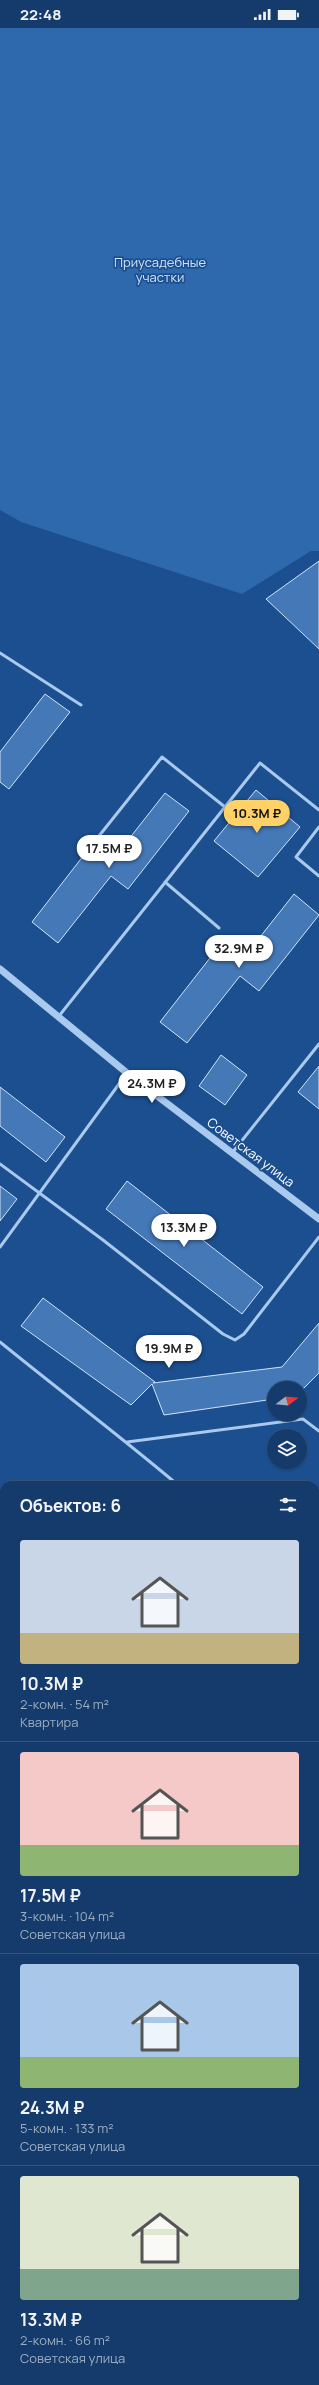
<!DOCTYPE html>
<html lang="ru">
<meta charset="utf-8">
<style>
:root{--surface:#143b6b;--page:#214673;--text:#f1f3f6;--muted:#9dadc1;--line:#33557e;--accent:#ffd166}
body{margin:0;font-family:Manrope,sans-serif;background:var(--page);color:var(--text);height:100vh;display:flex;flex-direction:column;font-size:15px;white-space:nowrap}
*{box-sizing:border-box;margin:0}
p{font-size:13px;color:var(--muted)}
.icon{flex:none;width:22px;height:22px;fill:none;stroke:currentColor;stroke-width:2;stroke-linecap:round;stroke-linejoin:round}
.map{position:relative;flex:1;overflow:hidden}
.details{position:absolute;left:0px;top:1453px;width:319px;height:904px;display:flex;flex-direction:column;background:var(--surface);border-radius:12px 12px 0 0;box-shadow:0 1px 3px #0004,0 0 0 1px var(--line)}
.details>*{flex:none}
.needle{width:26px;rotate:74deg}
.fabs{position:absolute;left:267px;top:1353px;display:grid;gap:8px}
.fabs a{display:grid;place-items:center;width:40px;height:40px;border-radius:50%;background:var(--surface);box-shadow:0 1px 3px #0004,0 0 0 1px var(--line);font-size:20px}
.price{position:absolute;translate:-50% -34px;padding:0 9px;border-radius:14px;background:#fff;color:#222;font-size:13px;line-height:26px;filter:drop-shadow(0 1px 2px #0008)}
.price::after{content:'';position:absolute;left:50%;top:24px;width:12px;height:9px;margin-left:-6px;background:inherit;clip-path:polygon(0 0,100% 0,50% 100%)}
.price.active{background:var(--accent);color:#111}
ul{padding:0;list-style:none}
li{display:grid;align-content:center;gap:8px;height:212px;padding:0 20px}
li+li{border-top:1px solid var(--line)}
li span{display:grid;place-items:center;height:124px;border-radius:4px;color:#555}
li>.icon{margin-inline-start:auto}
span .icon{width:72px;height:72px;fill:#fffc;stroke-width:1}
li b{font-size:17px}
h2{display:flex;justify-content:space-between;align-items:center;height:48px;padding:0 20px;font-size:17px}
.status{display:flex;justify-content:space-between;align-items:center;height:28px;padding:0 20px;background:var(--surface);direction:ltr}
.status svg{height:11px;fill:currentColor}
.map>svg:first-child{display:block}
</style>
<div class="status"><b>22:48</b><svg viewBox="0 0 49 12"><path d="M0 12V9h3v3zM5 12V6h3v6zM10 12V3h3v9zM15 12V0h3v12zM26 1h20v11H26zM47 4h2v5h-2z"/></svg></div>
<div class="map">
<svg width="319" height="2357" viewBox="0 0 319 2357">
<rect width="100%" height="100%" fill="#1b4f8f"/>
<path fill="#2e69ad" d="M0,0H319V523H311L242,566L21,494L0,482Z"/>
<path fill="#4478b7" stroke="#cfe3fa" d="M319,533V621L266,571Z
M45,666L70,684L9,761L0,754V724Z
M256,762L300,799L258,849L214,813Z
M165,765L189,783L128,861L111,848L58,915L32,894L94,814L114,830Z
M294,866L319,887L259,963L240,948L187,1015L160,994L224,912L245,928Z
M221,1027L247,1047L225,1077L199,1058Z
M319,1038V1081L298,1064Z
M0,1059L65,1109L46,1134L0,1098Z
M127,1153L263,1259L242,1286L106,1181Z
M0,1158L17,1171L0,1193Z
M43,1270L155,1354L153,1355L282,1339L319,1295V1345L300,1364V1360H274V1371L164,1387L152,1356L131,1377L21,1298Z"/>
<g fill="none" stroke-linecap="round" stroke-linejoin="round">
<path stroke="#a9c9ee" stroke-width="3" d="M0,625L81,677
M225,779L260,735L319,782
M319,799L296,829L319,848
M165,854L219,900
M59,988L225,779L162,729L99,808
M232,1125L319,1016
M0,1136L103,1212L223,1306L235,1312L244,1306L319,1209
M0,1219L127,1045
M0,1314C59,1362 120,1408 178,1457
M127,1414L303,1391L319,1403
M315,1570L319,1574
M0,1576L4,1575
M315,1602L319,1601
M315,1660L319,1659
M0,1834L4,1837
M0,1889L4,1888
M315,2070L319,2065
M0,2232L4,2235
M141,2353L145,2357"/>
<path stroke="#a9c9ee" stroke-width="4" d="M315,1831L319,1826
M0,2231L4,2226"/>
<path stroke="#a9c9ee" stroke-width="7" d="M0,941L127,1045L319,1191"/>
</g>
<g text-anchor="middle" dominant-baseline="central" stroke-width="3.5" stroke-linejoin="round" paint-order="stroke">
<g font-size="13" fill="#cfe3fa" stroke="#1b4f8f">
<text x="160" y="234">Приусадебные<tspan x="160" dy="15">участки</tspan></text>
</g>
<g font-size="13" fill="#fff" stroke="#1b4f8f">
<text transform="translate(251 1124) rotate(37)">Советская улица</text>
</g>
</g>
</svg>
<div class="fabs">
<a><svg class="needle" viewBox="-14 -14 28 28"><path d="M0-13l5 13h-10z" fill="#e53935"/><path d="M0 13l5-13h-10z" fill="#9dadc1"/></svg></a>
<a><svg class="icon" aria-label="layers" viewBox="0 0 24 24"><path d="M12 4l9 5-9 5-9-5zM3 14l9 5 9-5"/></svg></a>
</div>
<b class="price active" style="left:257px;top:806px">10.3M ₽</b>
<b class="price" style="left:109px;top:841px">17.5M ₽</b>
<b class="price" style="left:239px;top:941px">32.9M ₽</b>
<b class="price" style="left:152px;top:1076px">24.3M ₽</b>
<b class="price" style="left:184px;top:1220px">13.3M ₽</b>
<b class="price" style="left:169px;top:1341px">19.9M ₽</b>
<section class="details">
<h2>Объектов: 6<svg class="icon" aria-label="filters" viewBox="0 0 24 24"><path d="M4 7h16M4 17h16"/><circle cx="9" cy="7" r="2"/><circle cx="15" cy="17" r="2"/></svg></h2>
<ul>
<li><span style="background:linear-gradient(#c9d6e8 75%,#c2b280 0)"><svg class="icon" aria-label="home" viewBox="0 0 24 24"><path d="M3 11l9-7 9 7M6 9v11h12V9"/></svg></span><div><b>10.3M ₽</b><p>2-комн. · 54 m²</p><p>Квартира</p></div></li>
<li><span style="background:linear-gradient(#f6c9c9 75%,#8fb573 0)"><svg class="icon" aria-label="home" viewBox="0 0 24 24"><path d="M3 11l9-7 9 7M6 9v11h12V9"/></svg></span><div><b>17.5M ₽</b><p>3-комн. · 104 m²</p><p>Советская улица</p></div></li>
<li><span style="background:linear-gradient(#a9c7e8 75%,#8fb573 0)"><svg class="icon" aria-label="home" viewBox="0 0 24 24"><path d="M3 11l9-7 9 7M6 9v11h12V9"/></svg></span><div><b>24.3M ₽</b><p>5-комн. · 133 m²</p><p>Советская улица</p></div></li>
<li><span style="background:linear-gradient(#dfe7d0 75%,#7fa58c 0)"><svg class="icon" aria-label="home" viewBox="0 0 24 24"><path d="M3 11l9-7 9 7M6 9v11h12V9"/></svg></span><div><b>13.3M ₽</b><p>2-комн. · 66 m²</p><p>Советская улица</p></div></li>
</ul>
</section>
</div>
